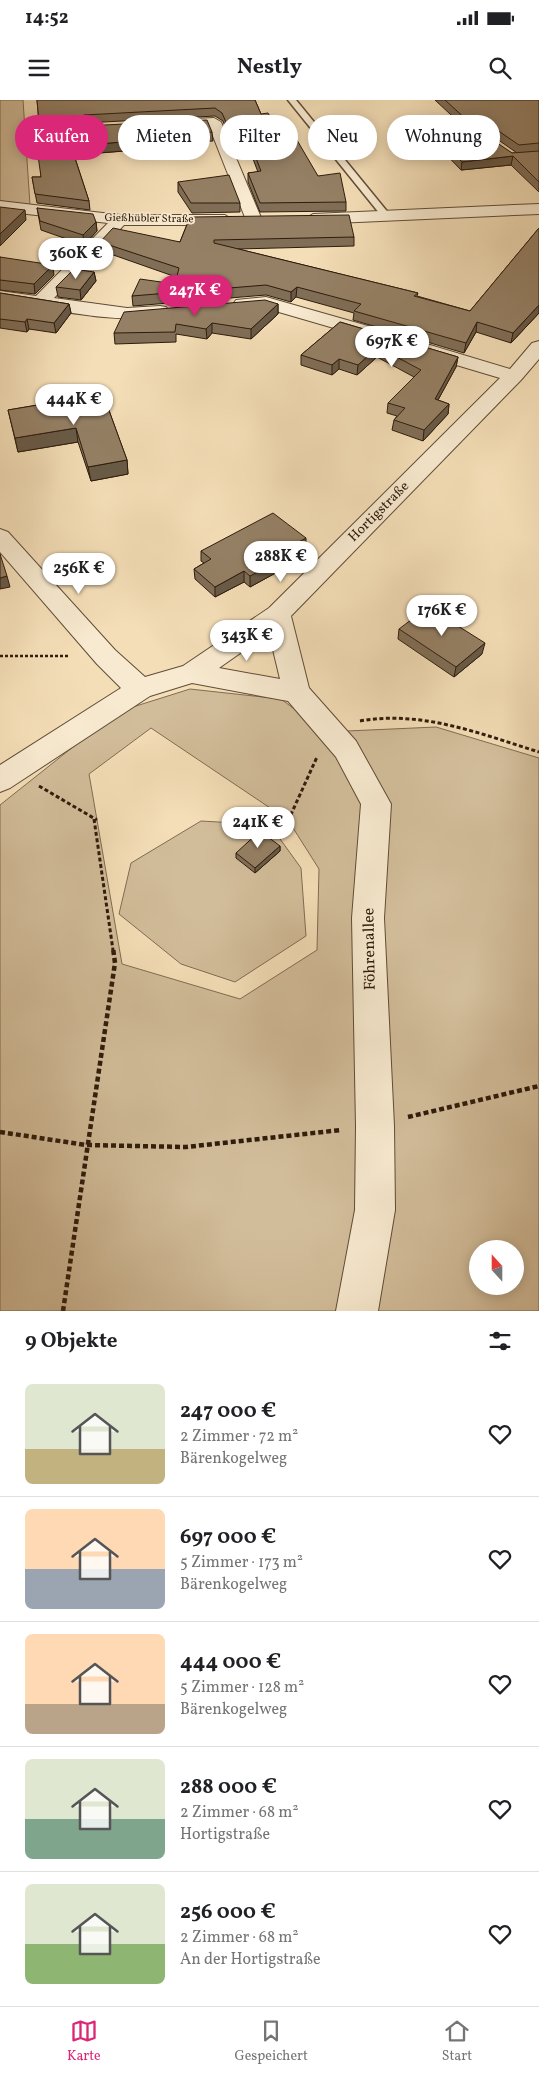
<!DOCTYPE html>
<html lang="de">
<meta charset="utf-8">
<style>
:root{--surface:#fff;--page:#f6f6f6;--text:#202124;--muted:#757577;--line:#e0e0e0;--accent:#db2777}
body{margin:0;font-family:Vollkorn,serif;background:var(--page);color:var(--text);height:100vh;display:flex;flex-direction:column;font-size:19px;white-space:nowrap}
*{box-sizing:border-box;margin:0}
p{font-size:16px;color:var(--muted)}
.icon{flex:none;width:28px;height:28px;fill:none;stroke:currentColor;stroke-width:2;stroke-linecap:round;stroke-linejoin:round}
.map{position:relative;height:1211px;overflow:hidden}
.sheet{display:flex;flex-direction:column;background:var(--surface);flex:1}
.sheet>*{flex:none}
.hud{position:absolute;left:15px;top:15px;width:510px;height:45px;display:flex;gap:10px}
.needle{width:32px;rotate:339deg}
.fabs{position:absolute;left:469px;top:1140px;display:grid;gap:10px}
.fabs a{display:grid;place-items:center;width:55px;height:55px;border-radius:50%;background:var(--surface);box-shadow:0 2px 12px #0003;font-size:25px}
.price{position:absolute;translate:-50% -42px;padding:0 11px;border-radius:18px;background:#fff;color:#222;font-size:16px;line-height:32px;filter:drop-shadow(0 1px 2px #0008)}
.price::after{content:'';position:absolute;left:50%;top:30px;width:15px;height:11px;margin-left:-8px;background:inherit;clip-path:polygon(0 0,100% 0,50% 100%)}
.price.active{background:var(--accent);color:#fff}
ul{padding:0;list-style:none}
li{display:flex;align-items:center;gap:15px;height:125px;padding:0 25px}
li+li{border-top:1px solid var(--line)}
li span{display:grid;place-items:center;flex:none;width:140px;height:100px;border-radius:8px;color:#555}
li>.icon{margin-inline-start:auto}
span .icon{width:60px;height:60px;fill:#fffc;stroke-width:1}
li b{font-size:21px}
h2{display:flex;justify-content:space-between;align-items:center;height:60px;padding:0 25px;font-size:21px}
.tag{padding:0 18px;border-radius:22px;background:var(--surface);box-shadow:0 2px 12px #0003;font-size:18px;line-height:45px}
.tag.active{background:var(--accent);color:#fff}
.status{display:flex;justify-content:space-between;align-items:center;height:35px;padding:0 25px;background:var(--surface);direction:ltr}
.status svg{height:14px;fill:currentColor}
header{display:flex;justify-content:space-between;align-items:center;height:65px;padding:0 25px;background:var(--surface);font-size:22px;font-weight:700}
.tabs{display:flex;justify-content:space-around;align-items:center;height:70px;border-top:1px solid var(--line);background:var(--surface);font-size:14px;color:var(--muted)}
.tabs a{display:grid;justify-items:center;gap:2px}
.tabs .active{color:var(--accent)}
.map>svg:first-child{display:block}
</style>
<div class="status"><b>14:52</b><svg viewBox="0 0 49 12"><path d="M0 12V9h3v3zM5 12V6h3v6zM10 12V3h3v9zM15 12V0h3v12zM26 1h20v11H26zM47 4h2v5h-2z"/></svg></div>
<header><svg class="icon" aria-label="menu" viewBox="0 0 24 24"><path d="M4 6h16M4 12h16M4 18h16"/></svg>Nestly<svg class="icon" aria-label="search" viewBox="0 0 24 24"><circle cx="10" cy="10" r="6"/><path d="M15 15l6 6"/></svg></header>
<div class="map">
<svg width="539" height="1211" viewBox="0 0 539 1211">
<rect width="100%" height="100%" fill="#f4deb7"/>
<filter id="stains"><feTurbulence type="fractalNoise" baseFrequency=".004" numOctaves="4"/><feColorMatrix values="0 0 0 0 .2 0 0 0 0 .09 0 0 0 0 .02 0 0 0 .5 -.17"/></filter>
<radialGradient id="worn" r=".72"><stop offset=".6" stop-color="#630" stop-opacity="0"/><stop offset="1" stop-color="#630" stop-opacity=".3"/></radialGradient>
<path fill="#d2bd9a" stroke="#806c53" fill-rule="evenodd" d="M0,0H23L30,105L0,101Z
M190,589L281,599L325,632L436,627L539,658V1211H0V705L117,612ZM151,628L288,720L319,769L317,850L240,899L122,864L89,674ZM478,1149H515V1186H478Z
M201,721L270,725L301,768L306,836L235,882L181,864L119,814L131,763Z"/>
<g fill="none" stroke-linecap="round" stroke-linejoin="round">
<defs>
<path id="service" d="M288,0H296L390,115V119H384Z"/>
<path id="minor" d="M214,18L221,22L262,120L260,123H248L246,120L209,26L172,28L165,24L172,20Z
M0,101L120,115H225L233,120L225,125H124L54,198L127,208L160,206L166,207L169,211L166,215C121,226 48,208 0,201V191L36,196L108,123L0,111Z
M539,104V114L313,124L305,119L313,114Z
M266,197L382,230L384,234L382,238L375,240L265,208H236L233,204L236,200Z
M539,241V259L521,280L291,516L309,588L356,641L391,704L384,818L394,1026L395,1110L378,1211H336L355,1110L356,1026L352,818L361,704L336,657L288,601L192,583L150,596L10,688L0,692V665L121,588L97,564L0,452V429L8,432L115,550L145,577L183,566L269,508L500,278L416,253L413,249L416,245H430L510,269L532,243ZM269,533L280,579L219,568Z"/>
</defs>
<use href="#service" stroke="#604c37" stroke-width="3"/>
<use href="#minor" stroke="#604c37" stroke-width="2"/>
<path stroke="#2e1b0c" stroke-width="2.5" stroke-dasharray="3 2" stroke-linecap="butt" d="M0,556H70"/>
<path stroke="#2e1b0c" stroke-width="3" stroke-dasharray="4 2.5" stroke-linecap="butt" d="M360,621C422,610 481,634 539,652
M39,686L97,720
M94,719L113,850
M288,721L317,657"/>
<path stroke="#2e1b0c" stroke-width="4.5" stroke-dasharray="5 3" stroke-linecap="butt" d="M408,1017L539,986
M0,1032L86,1045L186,1047L341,1030
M63,1211L115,863L113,848"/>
<use href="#service" fill="#f8ead0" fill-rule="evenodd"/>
<use href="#minor" fill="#f8ead0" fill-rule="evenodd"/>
</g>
<path fill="#806e57" stroke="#2e1b0c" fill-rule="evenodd" d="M37,0H255L261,14L318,76L346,102V111L260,112L248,82V73L258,72L245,38L230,39L223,21L215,16L85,23L82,25L84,26L212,32L213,41L136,46L137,50L74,55L89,101L90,110L37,103L32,77H41L40,34Z
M435,0H539V92L511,65L461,70L432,40L433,31L465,28ZM477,25L517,53H512L469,27V26Z
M178,82L240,103V112L192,113L178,92Z
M37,108L96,122L97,131L84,145L41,130Z
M190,117L354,137V146L238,149L418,193L417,196L470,211L539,128V213L511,243L476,232L464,253L353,220L354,213L296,197L291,202L266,195L133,206L132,196L175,184L176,177L102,151L100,142H180Z
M0,157L54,175L35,194L0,190Z
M94,172L96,181L81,200L58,197L56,187Z
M0,193L69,204L71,213L56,233L29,229L27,232L0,228Z
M278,204V214L251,239L212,233L207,239L176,234V242L115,244L114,233Z
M340,222L458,257L456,267L438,300L449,304L448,314L423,341L392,330L394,320L397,316L387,313L388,303L414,277L377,257L357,275L339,269L332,275L301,265V255Z
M103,294L127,360L128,374L91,381L78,342L18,352L8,310Z
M306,448L282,462L281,470L250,487L244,482L215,497L195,479L194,469L204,463L201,461V451Z
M399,529L482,554L454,577L398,539Z
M280,746V751L255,773L236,758V753Z"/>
<path fill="#685a47" stroke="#2e1b0c" d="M84,15L85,23L76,28L75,20Z
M136,41L137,50L72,55L71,46Z
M513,56L511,65L461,70L462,62Z
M25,110L26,120L0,146V134Z
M96,122L97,131L84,145L83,135Z
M53,165L54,175L35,194L34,184Z
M94,172L96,181L81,200L80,190Z
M297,187L296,197L291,202V192Z
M69,204L71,213L56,233L54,223Z
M278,204V214L251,239V229Z
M539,205V213L511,243L513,233Z
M27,219L29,229L27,232L25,222Z
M477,222L476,232L464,253L466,243Z
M212,223V233L207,239L206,229Z
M378,247L377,257L357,275L358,265Z
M458,257L456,267L433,309L435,299Z
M339,259V269L332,275V265Z
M449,304L448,314L423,341L424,330Z
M76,328L78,342L18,352L15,338Z
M127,360L128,374L91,381L88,367Z
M306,438V448L282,462L281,470L250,487V476L275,455Z
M244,471V482L215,497V487Z
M7,476L10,487L0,489V478Z
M485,543L482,554L454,577L456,567Z
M280,746V751L255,773V768Z"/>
<path fill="#958065" stroke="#2e1b0c" d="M37,0H255L261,14L268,13L282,36L294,35L318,76L340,73L346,102L260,103L248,73L261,71L245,30L230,31L222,13L215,8L84,15L75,20L84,26L207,20L212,32L135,38L136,41L71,46L89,101L35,94L32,77H41L35,34H40Z
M445,0H539V43L519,45L478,17H470L469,22Z
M474,27L512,53L539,51V82L513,56L462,62L433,31Z
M229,75L240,103H191L178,82Z
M0,107L25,110L0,134Z
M37,108L93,114L96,122L83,135L40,121Z
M349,115L354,137L214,140V143L418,193L414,196L470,211L539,128V205L513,233L477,222L466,243L354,211L361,204L297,187L291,192L266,185L132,196L140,179L175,184L179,168L100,142L113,128L180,142L190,117Z
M0,157L53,165L34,184L0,180Z
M74,169L94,172L80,190L56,187Z
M0,193L69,204L54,223L27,219L25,222L0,219Z
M265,200L278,204L251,229L212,223L206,229L176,224L175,232L114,233L124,212Z
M340,222L458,257L435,299L449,304L424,330L394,320L405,308L388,303L421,270L378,247L358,265L339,259L332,265L301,255Z
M103,294L127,360L88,367L76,328L15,338L8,310Z
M273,413L306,438L275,455L282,460L250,476L244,471L215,487L194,469L211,459L201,451Z
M0,454L7,476L0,478Z
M428,507L485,543L456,567L399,529Z
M260,731L280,746L255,768L236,753Z"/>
<g text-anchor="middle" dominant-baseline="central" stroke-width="4" stroke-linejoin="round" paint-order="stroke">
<g font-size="11" fill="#2e1b0c" stroke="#f8ead0">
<text transform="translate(149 119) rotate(1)">Gießhübler Straße</text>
</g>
<g font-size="14" fill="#2e1b0c" stroke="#f8ead0">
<text transform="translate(379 412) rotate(-45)">Hortigstraße</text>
</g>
<g font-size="16" fill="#2e1b0c" stroke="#f8ead0">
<text transform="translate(370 849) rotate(-91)">Föhrenallee</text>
</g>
</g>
<rect width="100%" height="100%" filter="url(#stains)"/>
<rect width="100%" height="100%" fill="url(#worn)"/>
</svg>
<div class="fabs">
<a><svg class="needle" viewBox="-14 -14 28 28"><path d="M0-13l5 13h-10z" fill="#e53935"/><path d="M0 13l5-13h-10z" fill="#757577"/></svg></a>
</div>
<b class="price" style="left:76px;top:180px">360K €</b>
<b class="price active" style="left:195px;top:217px">247K €</b>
<b class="price" style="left:392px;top:268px">697K €</b>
<b class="price" style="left:74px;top:326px">444K €</b>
<b class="price" style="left:281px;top:483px">288K €</b>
<b class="price" style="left:79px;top:495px">256K €</b>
<b class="price" style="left:442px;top:537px">176K €</b>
<b class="price" style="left:247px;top:562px">343K €</b>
<b class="price" style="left:258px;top:749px">241K €</b>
<div class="hud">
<a class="tag active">Kaufen</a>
<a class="tag">Mieten</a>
<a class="tag">Filter</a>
<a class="tag">Neu</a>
<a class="tag">Wohnung</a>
</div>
</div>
<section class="sheet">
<h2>9 Objekte<svg class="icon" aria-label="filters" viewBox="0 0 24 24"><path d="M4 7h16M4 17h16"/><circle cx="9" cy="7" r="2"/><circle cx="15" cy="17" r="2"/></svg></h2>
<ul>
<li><span style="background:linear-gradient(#dfe7d0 65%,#c2b280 0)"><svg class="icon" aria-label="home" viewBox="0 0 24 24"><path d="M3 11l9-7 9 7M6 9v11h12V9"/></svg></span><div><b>247 000 €</b><p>2 Zimmer · 72 m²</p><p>Bärenkogelweg</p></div><svg class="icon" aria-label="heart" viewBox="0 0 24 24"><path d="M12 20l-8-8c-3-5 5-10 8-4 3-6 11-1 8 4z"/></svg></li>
<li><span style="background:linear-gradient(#ffd9b3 60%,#9aa5b1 0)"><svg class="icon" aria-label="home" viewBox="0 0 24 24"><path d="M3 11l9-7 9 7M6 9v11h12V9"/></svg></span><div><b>697 000 €</b><p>5 Zimmer · 173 m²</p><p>Bärenkogelweg</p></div><svg class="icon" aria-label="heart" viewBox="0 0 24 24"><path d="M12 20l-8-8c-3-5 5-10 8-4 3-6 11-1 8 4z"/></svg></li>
<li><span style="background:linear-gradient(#ffd9b3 70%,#b9a48a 0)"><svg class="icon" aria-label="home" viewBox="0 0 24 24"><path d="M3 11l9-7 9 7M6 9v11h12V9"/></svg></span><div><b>444 000 €</b><p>5 Zimmer · 128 m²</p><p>Bärenkogelweg</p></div><svg class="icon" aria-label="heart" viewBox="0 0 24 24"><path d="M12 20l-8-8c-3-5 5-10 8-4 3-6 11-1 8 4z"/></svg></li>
<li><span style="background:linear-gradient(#dfe7d0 60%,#7fa58c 0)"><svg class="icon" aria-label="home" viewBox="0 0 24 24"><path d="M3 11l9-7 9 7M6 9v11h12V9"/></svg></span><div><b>288 000 €</b><p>2 Zimmer · 68 m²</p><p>Hortigstraße</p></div><svg class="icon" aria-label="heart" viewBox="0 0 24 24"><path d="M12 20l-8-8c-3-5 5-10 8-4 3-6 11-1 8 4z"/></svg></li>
<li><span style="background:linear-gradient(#dfe7d0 60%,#8fb573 0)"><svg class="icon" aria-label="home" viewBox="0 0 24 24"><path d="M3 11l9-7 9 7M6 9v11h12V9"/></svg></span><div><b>256 000 €</b><p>2 Zimmer · 68 m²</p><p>An der Hortigstraße</p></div><svg class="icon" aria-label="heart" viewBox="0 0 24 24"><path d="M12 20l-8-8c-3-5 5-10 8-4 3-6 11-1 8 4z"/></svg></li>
</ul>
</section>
<nav class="tabs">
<a class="active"><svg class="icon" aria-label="map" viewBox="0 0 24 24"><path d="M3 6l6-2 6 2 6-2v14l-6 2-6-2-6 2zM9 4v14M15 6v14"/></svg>Karte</a>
<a><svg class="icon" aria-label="saved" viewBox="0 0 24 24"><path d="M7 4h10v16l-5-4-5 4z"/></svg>Gespeichert</a>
<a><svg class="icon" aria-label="home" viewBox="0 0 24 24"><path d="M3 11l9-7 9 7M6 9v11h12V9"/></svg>Start</a>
</nav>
